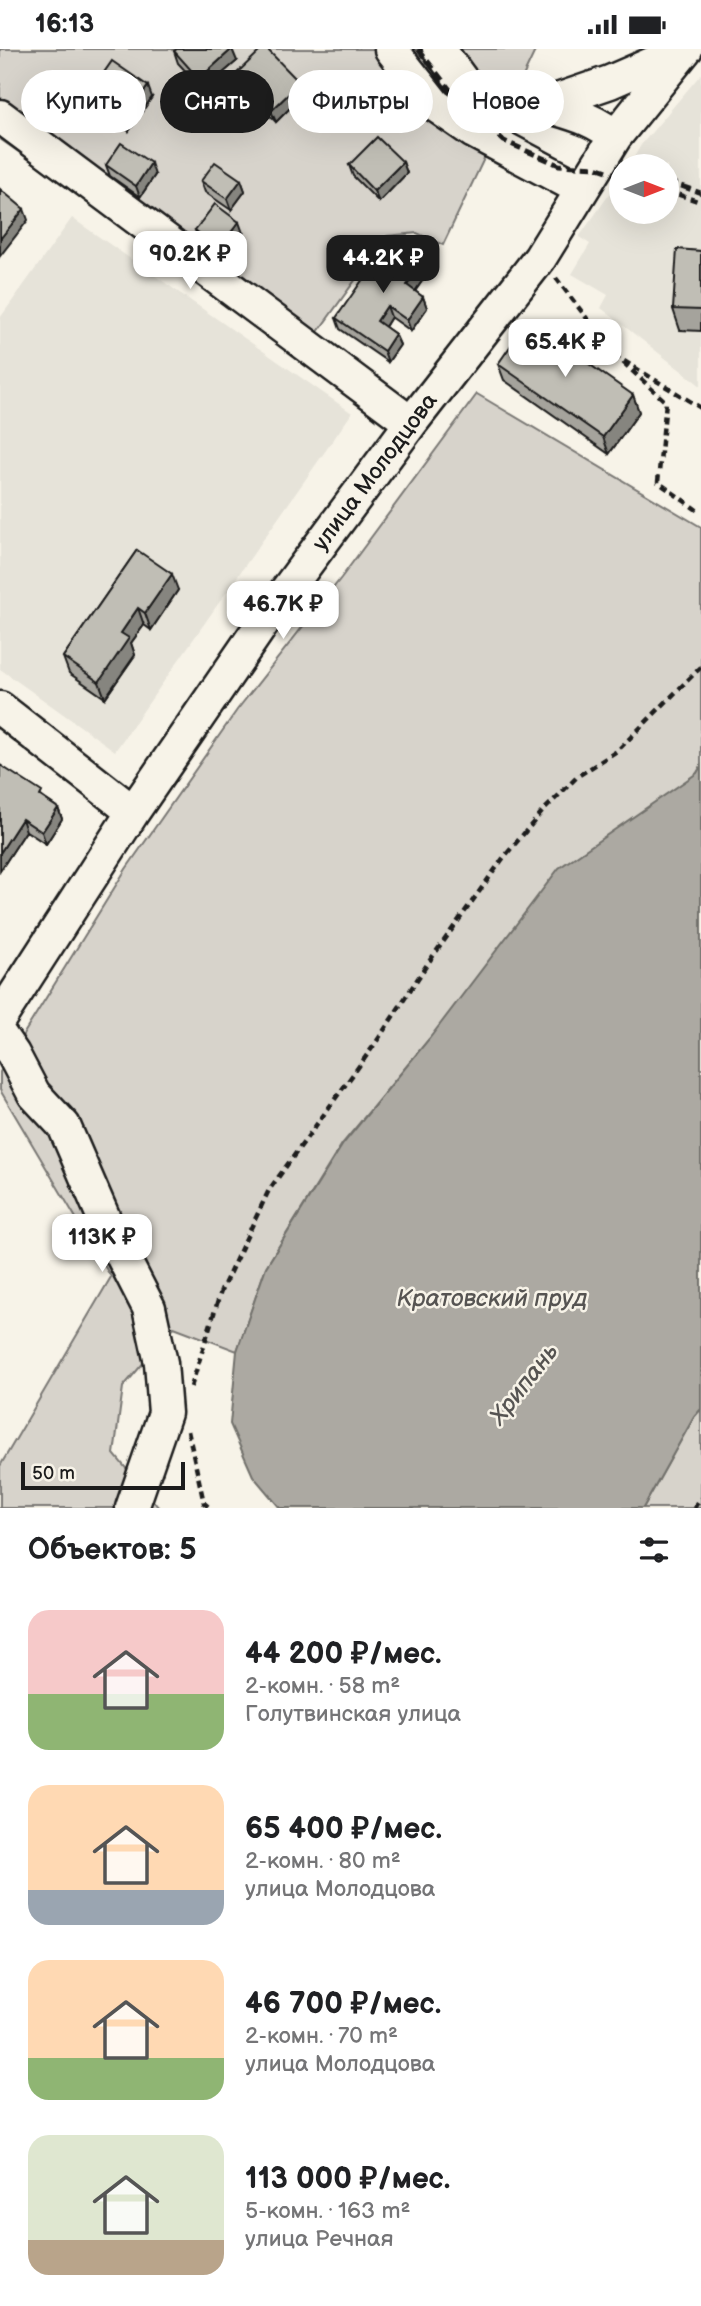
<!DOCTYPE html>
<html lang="ru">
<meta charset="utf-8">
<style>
:root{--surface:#fff;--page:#f6f6f6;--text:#202124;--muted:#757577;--accent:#1c1c1c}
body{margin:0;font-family:"Balsamiq Sans",sans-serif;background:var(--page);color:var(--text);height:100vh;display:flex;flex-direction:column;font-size:26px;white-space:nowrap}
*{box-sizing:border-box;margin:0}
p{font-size:23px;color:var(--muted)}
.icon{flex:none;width:38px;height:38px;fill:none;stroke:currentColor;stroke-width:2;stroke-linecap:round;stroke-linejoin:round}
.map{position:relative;height:1459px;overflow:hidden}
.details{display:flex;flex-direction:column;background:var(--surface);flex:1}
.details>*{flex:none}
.hud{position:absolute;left:21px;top:21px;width:660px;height:63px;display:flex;gap:14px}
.needle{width:46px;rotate:90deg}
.tools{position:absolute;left:609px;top:105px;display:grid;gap:14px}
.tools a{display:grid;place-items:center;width:70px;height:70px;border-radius:50%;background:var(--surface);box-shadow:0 7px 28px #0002;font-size:35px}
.scale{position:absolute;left:21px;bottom:18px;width:164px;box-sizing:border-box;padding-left:7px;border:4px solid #1c1c1c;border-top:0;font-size:19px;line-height:24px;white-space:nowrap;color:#1c1c1c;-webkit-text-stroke:5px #f7f3e8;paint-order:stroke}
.price{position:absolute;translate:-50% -60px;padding:0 16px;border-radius:14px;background:#fff;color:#222;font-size:23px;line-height:46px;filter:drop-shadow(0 2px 4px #0008)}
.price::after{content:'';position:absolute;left:50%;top:42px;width:21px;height:16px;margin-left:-10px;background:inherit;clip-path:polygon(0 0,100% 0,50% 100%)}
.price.on{background:var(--accent);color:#fff}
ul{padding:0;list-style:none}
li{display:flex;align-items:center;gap:21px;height:175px;padding:0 28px}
li span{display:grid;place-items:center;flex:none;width:196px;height:140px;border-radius:21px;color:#555}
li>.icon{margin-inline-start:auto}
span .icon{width:84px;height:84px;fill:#fffc;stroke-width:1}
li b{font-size:30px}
h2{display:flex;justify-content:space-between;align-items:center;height:84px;padding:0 28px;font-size:30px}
.tag{padding:0 24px;border-radius:32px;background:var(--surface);box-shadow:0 7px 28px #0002;font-size:24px;line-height:63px}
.tag.on{background:var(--accent);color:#fff}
.status{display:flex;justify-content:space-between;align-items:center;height:49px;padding:0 35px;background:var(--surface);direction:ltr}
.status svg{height:19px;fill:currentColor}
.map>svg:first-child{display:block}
</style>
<div class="status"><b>16:13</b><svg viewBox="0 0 49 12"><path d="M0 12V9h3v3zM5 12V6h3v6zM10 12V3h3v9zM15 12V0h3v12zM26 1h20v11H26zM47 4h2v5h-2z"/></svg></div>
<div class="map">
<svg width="701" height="1459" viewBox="0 0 701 1459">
<rect width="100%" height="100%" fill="#f7f3e8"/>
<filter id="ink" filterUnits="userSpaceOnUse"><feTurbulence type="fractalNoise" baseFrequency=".0143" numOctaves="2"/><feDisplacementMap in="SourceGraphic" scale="14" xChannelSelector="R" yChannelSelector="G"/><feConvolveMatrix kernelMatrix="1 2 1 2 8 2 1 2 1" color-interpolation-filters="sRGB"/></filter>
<g filter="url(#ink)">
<path fill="#e6e3d9" d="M701,25V337L601,259L608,246L572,225L590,195L579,188L621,129V163H667V117H629L641,96Z
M72,169L352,364L115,702L0,620V269Z"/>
<path fill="#d7d3cb" stroke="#7a7874" stroke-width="2" d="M0,0H536L443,196L417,184L387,187L304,302L0,90Z
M477,345L701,478V717L697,724L429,990L342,1095L266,1218L237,1302L174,1278L123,1338L114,1405L159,1459H0V1417L111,1228L0,1041V1023L126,820L237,661L341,529Z
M701,1360V1459H643L694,1368Z"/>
<path fill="#aca9a2" stroke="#72716c" stroke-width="2" d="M701,717V1360L694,1368L643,1459H280L253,1427L230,1375L237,1302L266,1218L343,1095L429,990L559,819L697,724Z"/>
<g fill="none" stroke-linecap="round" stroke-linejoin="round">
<defs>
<path id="minor" d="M391,0L435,56L474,83L581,140
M439,0L466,37L500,59L543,56L610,33L679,3
M543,56C569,64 594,69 615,88
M0,67L411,374
M0,659L133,763
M0,969L133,763L269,565L411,374L540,209L615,88L686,0
M0,986L13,1005L34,1045L64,1077L109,1181L149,1259L161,1314L165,1364L132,1459"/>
</defs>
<use href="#minor" stroke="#1c1c1c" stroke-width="37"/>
<path stroke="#1c1c1c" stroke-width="4.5" stroke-dasharray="7 5" stroke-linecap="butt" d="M667,142L701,153
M556,229L615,306L666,353L658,433L701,464
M624,312L701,359
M191,1338L221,1242L269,1141L375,995L428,914L504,808L542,763L578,727L617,702L701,618
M188,1382L204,1454L210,1459
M694,1459L701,1449"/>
<use href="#minor" stroke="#f7f3e8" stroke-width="32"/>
<path stroke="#1c1c1c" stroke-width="5" stroke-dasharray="10 5" stroke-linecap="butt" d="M418,0L451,42L504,92L559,116L596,118L621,127
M667,132L701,144"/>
</g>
<path fill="#a5a39c" stroke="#1c1c1c" stroke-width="2" d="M174,2L237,12L203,41L178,14Z
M236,25L304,45L276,73L240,37Z
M89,45L152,48L129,82L93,57Z
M403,113L407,124L379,153L353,127L349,116Z
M106,116L155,126L140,148L110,127Z
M241,131L245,142L231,161L205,143L201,132Z
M195,181L243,184L223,211L199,193Z
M701,202V282L680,281L673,260Z
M427,225L415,242L423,248L427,259L411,282L391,268L385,278L395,285L400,296L388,313L340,280L336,269Z
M498,315L633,346L639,363L609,405L504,331Z
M137,501L178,541L151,581L144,576L131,594L135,606L105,649L69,624L63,608Z
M0,716L45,750L58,759L62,770L46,795L26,782L0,822Z"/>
<path fill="#86857f" stroke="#1c1c1c" stroke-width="2" d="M232,0L237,12L203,41L199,30Z
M300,34L304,45L276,73L271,62Z
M148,37L152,48L129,82L125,70Z
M403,113L407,124L379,153L374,142Z
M151,114L155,126L140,148L136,137Z
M241,131L245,142L231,161L227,150Z
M24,160L28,171L0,207V190Z
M239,173L243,184L223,211L218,200Z
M423,214L427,225L411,248L407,236Z
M423,248L427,259L411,282L407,271Z
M387,257L391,268L381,284L377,272Z
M395,285L400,296L388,313L384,302Z
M633,346L639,363L609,405L603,388Z
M172,525L178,541L151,581L145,564Z
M138,559L144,576L131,594L135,606L105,649L99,633L121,584Z
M58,759L62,770L46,795L42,783Z
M22,770L26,782L0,822V804Z"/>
<path fill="#c0beb5" stroke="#1c1c1c" stroke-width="2" d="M177,0H232L199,30L174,2Z
M262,0H267L300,34L271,62L236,25Z
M112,12L148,37L125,70L89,45Z
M377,88L403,113L374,142L349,116Z
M121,94L151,114L136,137L106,116Z
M215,113L241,131L227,150L201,132Z
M0,140L24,160L0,190Z
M215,155L239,173L218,200L195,181Z
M390,191L423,214L407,236L423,248L407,271L387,257L377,272L395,285L384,302L336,269Z
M677,200L701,202V261L673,260Z
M528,272L633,346L603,388L498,315Z
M137,501L172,525L145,564L138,559L121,584L129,589L99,633L63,608Z
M0,716L42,743L40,747L58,759L42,783L22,770L0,804Z"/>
</g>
<g text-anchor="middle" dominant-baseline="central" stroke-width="5" stroke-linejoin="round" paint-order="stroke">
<g font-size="23" fill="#1c1c1c" stroke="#f7f3e8">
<text transform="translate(375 423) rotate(-53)">улица Молодцова</text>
</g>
<g font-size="24" font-style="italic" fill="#565452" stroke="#f7f3e8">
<text x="492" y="1249">Кратовский пруд</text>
<text transform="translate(524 1335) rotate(-52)">Хрипань</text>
</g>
</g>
</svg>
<div class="tools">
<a><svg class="needle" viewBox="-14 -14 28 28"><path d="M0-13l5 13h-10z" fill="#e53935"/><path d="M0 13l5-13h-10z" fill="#757577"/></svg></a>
</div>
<div class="scale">50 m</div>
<b class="price" style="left:190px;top:242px">90.2K ₽</b>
<b class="price on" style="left:383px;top:246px">44.2K ₽</b>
<b class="price" style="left:565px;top:330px">65.4K ₽</b>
<b class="price" style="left:283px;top:592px">46.7K ₽</b>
<b class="price" style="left:102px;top:1225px">113K ₽</b>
<div class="hud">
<a class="tag">Купить</a>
<a class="tag on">Снять</a>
<a class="tag">Фильтры</a>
<a class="tag">Новое</a>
</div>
</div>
<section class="details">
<h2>Объектов: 5<svg class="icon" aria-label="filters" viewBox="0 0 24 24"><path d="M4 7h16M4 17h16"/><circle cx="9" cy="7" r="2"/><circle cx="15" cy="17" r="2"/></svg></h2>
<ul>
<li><span style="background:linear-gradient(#f6c9c9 60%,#8fb573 0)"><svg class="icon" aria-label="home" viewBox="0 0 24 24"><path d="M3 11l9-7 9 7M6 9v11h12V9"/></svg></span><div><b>44 200 ₽/мес.</b><p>2-комн. · 58 m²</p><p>Голутвинская улица</p></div></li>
<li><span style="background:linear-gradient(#ffd9b3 75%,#9aa5b1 0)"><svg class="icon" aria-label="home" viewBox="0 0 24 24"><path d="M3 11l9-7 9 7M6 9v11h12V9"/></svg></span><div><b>65 400 ₽/мес.</b><p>2-комн. · 80 m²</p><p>улица Молодцова</p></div></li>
<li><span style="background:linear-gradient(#ffd9b3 70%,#8fb573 0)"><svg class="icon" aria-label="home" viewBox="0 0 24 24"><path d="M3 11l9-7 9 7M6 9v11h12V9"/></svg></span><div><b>46 700 ₽/мес.</b><p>2-комн. · 70 m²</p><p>улица Молодцова</p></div></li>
<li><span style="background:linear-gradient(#dfe7d0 75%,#b9a48a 0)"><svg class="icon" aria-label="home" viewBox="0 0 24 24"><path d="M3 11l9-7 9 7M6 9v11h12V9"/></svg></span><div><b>113 000 ₽/мес.</b><p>5-комн. · 163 m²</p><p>улица Речная</p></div></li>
</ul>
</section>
